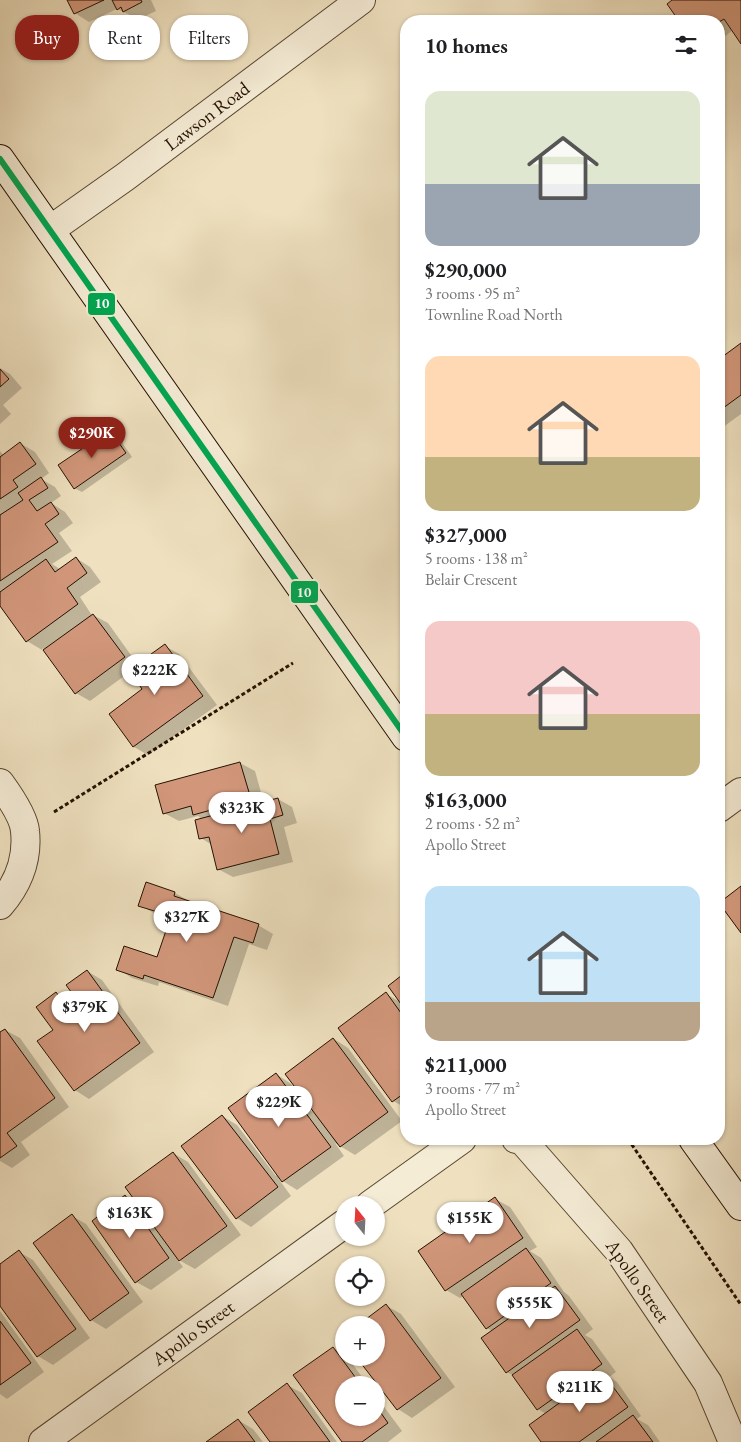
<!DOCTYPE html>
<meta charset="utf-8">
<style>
:root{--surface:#fff;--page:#f6f6f6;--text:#202124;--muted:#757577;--accent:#8f2418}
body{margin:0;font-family:"EB Garamond",serif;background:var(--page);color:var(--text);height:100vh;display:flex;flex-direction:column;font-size:19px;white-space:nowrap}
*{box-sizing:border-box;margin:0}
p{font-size:16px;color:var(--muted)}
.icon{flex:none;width:28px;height:28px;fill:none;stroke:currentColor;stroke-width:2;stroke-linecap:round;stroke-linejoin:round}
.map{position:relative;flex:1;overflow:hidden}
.sheet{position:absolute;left:400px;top:15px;width:325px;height:1130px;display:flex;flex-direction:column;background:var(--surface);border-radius:20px;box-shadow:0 1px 4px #0004}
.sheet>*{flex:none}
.banner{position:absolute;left:15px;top:15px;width:310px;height:45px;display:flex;gap:10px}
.needle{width:32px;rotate:342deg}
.controls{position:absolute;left:335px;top:1196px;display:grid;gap:10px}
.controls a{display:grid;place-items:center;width:50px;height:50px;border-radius:50%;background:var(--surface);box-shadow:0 1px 4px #0004;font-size:25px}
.price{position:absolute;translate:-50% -42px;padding:0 11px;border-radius:18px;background:#fff;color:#222;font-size:16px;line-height:32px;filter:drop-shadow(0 1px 2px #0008)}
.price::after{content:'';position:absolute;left:50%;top:30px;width:15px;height:11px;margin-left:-8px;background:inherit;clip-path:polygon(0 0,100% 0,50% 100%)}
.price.current{background:var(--accent);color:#fff}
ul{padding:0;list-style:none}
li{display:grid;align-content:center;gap:10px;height:265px;padding:0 25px}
li span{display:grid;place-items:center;height:155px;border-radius:15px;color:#555}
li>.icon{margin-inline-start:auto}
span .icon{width:90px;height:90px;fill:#fffc;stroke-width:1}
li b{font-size:21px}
h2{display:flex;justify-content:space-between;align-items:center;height:60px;padding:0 25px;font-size:21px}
.pill{padding:0 18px;border-radius:20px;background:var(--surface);box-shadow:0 1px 4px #0004;font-size:18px;line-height:45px}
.pill.current{background:var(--accent);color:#fff}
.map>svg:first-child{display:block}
</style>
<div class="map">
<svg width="741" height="1442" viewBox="0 0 741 1442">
<rect width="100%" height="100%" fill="#efe1c0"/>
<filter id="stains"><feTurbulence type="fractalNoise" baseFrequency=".004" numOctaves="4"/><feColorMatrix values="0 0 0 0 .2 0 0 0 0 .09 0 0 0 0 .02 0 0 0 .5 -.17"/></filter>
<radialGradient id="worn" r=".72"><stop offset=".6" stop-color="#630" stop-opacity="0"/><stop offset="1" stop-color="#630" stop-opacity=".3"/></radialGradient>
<path fill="#0003" d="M69,0H151L156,11L139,19L117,9L89,22L75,13Z
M675,0H741V42L733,30L719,41V21H681L669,4Z
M741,345V414L719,430V350L727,355Z
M0,368L10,374L22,388L3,405L11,414L0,424Z
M110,431L117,435L132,457L82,492L74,488Z
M20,443L35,452L49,473L41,479L55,487L61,496L51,503L65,512L73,523L59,533L72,551L52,564L60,569L76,558L90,567L101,582L80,597L91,614L108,623L138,665L165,646L179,654L217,705L148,755L134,747L110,714L144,689L131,671L90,701L76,693L43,648L42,650L27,641L0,604V451L4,456Z
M240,763L255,771L264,803L278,799L292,807L297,823L284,827L293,862L233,877L218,869L212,845L201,838L202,819L198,816L179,821L164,813Z
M175,893L189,901L258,925L273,934L267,950L249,944L228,1006L159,982L158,986L132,978L118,969L158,959L171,919L154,913L139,905Z
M87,971L102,980L154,1052L89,1099L75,1090L55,1031L56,994L71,1002L79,1013L85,1008Z
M406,973V1108L393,1101L386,994L402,1003L389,986Z
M5,1030L20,1038L69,1107L21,1142L30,1155L12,1168L0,1161V1034Z
M334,1039L348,1048L402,1121L355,1155L335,1143L344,1156L297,1190L278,1178L291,1196L251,1227L237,1218L222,1116L237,1125L276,1176L278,1174L276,1074L290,1083L312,1112Z
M173,1153L188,1162L241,1235L195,1269L177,1259L183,1267L151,1290L136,1282L125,1197L139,1205Z
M495,1199L510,1207L537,1247L530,1251L541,1258L564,1292L569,1296L593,1329L585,1335L592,1339L616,1372L609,1377L617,1382L641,1416L637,1419L648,1425L660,1442H543L546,1414L538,1409L516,1377L507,1372L492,1331L487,1328L464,1296L460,1298L446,1290Z
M72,1216L86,1224L143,1302L106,1329L91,1320Z
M19,1252L33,1260L90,1338L53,1365L38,1356L0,1304V1265Z
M387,1306L401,1314L455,1387L412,1418L398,1409L359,1358H376V1325H360Z
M0,1311L44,1372L7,1399L0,1394Z
M333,1348L344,1354V1358H348L368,1385H344V1418H376V1396L402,1431L388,1442H343Z
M287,1385L302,1393L337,1442H271Z
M238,1420L253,1429L263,1442H208Z"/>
<path fill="#d2977b" stroke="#241100" d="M67,0H104L74,14Z
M112,0H141L142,2L123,12L121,7L117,10Z
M672,0H741V44L724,19L719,22L679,21L667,4Z
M741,343V395L719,411V353L722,357Z
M0,369L9,379L0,387Z
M110,430L126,453L74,489L58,465Z
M20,442L36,464L13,480L18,487L0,499V457Z
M41,477L48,488L29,500L37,511L51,502L59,514L45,524L58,542L0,581V515L23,500L18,493Z
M76,557L87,573L67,588L78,604L26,642L0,606V592L46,559L55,572Z
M93,614L125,657L75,694L43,650Z
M165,644L203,696L133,747L109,714L142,689L129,670Z
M240,762L251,799L193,815L191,806L163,814L155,785Z
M278,798L283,815L270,819L279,854L217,870L209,837L199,839L195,820Z
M146,882L175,892L174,896L259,924L253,943L234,937L213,998L144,975L143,979L116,970L124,946L157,957L171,916L138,906Z
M741,886V933L719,903Z
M87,970L140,1043L74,1091L37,1041L53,1030L36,1007L56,992L73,1016L83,1008L66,985Z
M406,972V1011L388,986Z
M386,992L406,1020V1092L392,1102L338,1028Z
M5,1029L55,1098L7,1133L17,1146L0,1158V1032Z
M333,1038L388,1112L340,1147L285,1074Z
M276,1073L331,1147L282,1182L228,1108Z
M222,1115L278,1187L236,1219L181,1146Z
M173,1152L227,1226L179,1261L125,1187Z
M125,1195L169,1258L135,1283L92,1221Z
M495,1197L523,1238L445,1291L418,1251Z
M72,1214L129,1293L90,1321L33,1243Z
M526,1248L551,1283L486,1329L461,1294Z
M19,1250L76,1329L37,1357L0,1306V1264Z
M555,1286L580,1320L506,1373L481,1338Z
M386,1304L441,1378L397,1410L357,1358H376V1325H358Z
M0,1321L31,1363L0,1385Z
M577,1329L602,1364L537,1410L512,1375Z
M333,1347L361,1385H344V1418H376V1406L388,1423L362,1442H342L293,1375Z
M602,1372L628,1407L579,1442H541L529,1425Z
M287,1383L330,1442H270L248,1412Z
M633,1415L653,1442H596Z
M238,1419L255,1442H206Z"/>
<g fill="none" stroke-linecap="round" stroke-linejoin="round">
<defs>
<path id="minor" d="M50,230L125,177L361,0
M0,783C8,794 24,817 25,831C28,859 18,884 0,905
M719,808L741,792
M516,1139L522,1140L619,1251L708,1383L733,1442
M370,1205L462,1139
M43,1442L344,1224"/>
<path id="secondary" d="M0,159L406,737
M693,1139L741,1206"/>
</defs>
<use href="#minor" stroke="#574530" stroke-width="30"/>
<use href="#secondary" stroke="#241100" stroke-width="30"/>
<path stroke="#241100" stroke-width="3" stroke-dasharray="4 2.5" stroke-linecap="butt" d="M54,812L293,663
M628,1139L741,1305"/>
<use href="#minor" stroke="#f5ecd6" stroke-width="28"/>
<use href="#secondary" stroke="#f5ecd6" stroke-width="28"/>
<defs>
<path id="bus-1" d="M0,159L406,737"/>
</defs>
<use href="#bus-1" stroke="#f5ecd6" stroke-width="10"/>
<use href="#bus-1" stroke="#00a651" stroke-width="6"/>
</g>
<g text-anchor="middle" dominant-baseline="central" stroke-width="4" stroke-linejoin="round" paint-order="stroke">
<g font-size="19" fill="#241100" stroke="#f5ecd6">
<text transform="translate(207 116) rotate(-37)">Lawson Road</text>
<text transform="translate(638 1281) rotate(55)">Apollo Street</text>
<text transform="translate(193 1333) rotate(-36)">Apollo Street</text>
</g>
</g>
<g stroke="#f5ecd6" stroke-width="2">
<rect x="87" y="292" width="29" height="24" rx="5" fill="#00a651"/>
<rect x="290" y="580" width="29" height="24" rx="5" fill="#00a651"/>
</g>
<g font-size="14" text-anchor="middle" font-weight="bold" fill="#fff">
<text x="102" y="308">10</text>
<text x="304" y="597">10</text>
</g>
<rect width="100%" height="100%" filter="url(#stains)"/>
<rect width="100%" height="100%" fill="url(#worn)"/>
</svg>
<div class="controls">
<a><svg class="needle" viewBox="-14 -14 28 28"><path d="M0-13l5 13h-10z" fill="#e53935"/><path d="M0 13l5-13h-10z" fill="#757577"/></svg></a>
<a><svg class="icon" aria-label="locate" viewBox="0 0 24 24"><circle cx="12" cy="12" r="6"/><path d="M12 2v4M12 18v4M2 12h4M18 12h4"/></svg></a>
<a>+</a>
<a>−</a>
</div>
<b class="price current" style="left:92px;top:459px">$290K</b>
<b class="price" style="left:155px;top:696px">$222K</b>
<b class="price" style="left:242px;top:834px">$323K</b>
<b class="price" style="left:187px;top:943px">$327K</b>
<b class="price" style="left:85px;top:1033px">$379K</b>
<b class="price" style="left:279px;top:1128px">$229K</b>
<b class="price" style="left:130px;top:1239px">$163K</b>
<b class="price" style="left:470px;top:1244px">$155K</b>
<b class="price" style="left:530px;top:1329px">$555K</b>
<b class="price" style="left:580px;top:1413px">$211K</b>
<div class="banner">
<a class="pill current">Buy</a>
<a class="pill">Rent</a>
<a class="pill">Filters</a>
</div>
<section class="sheet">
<h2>10 homes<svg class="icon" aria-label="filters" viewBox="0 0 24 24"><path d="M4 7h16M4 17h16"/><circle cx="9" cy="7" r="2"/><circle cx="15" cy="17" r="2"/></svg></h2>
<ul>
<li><span style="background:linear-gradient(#dfe7d0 60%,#9aa5b1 0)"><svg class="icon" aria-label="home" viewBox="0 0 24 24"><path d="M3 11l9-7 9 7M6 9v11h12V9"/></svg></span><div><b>$290,000</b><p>3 rooms · 95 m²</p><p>Townline Road North</p></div></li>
<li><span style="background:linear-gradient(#ffd9b3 65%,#c2b280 0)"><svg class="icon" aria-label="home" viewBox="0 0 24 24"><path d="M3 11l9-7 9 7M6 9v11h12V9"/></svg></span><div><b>$327,000</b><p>5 rooms · 138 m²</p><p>Belair Crescent</p></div></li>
<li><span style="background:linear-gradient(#f6c9c9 60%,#c2b280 0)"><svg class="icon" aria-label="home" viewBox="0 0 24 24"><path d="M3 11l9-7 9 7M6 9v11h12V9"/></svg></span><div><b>$163,000</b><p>2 rooms · 52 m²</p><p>Apollo Street</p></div></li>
<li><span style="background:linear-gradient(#bfe0f5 75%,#b9a48a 0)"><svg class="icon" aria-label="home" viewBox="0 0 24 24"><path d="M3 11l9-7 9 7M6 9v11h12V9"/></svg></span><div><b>$211,000</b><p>3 rooms · 77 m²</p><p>Apollo Street</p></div></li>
</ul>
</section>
</div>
